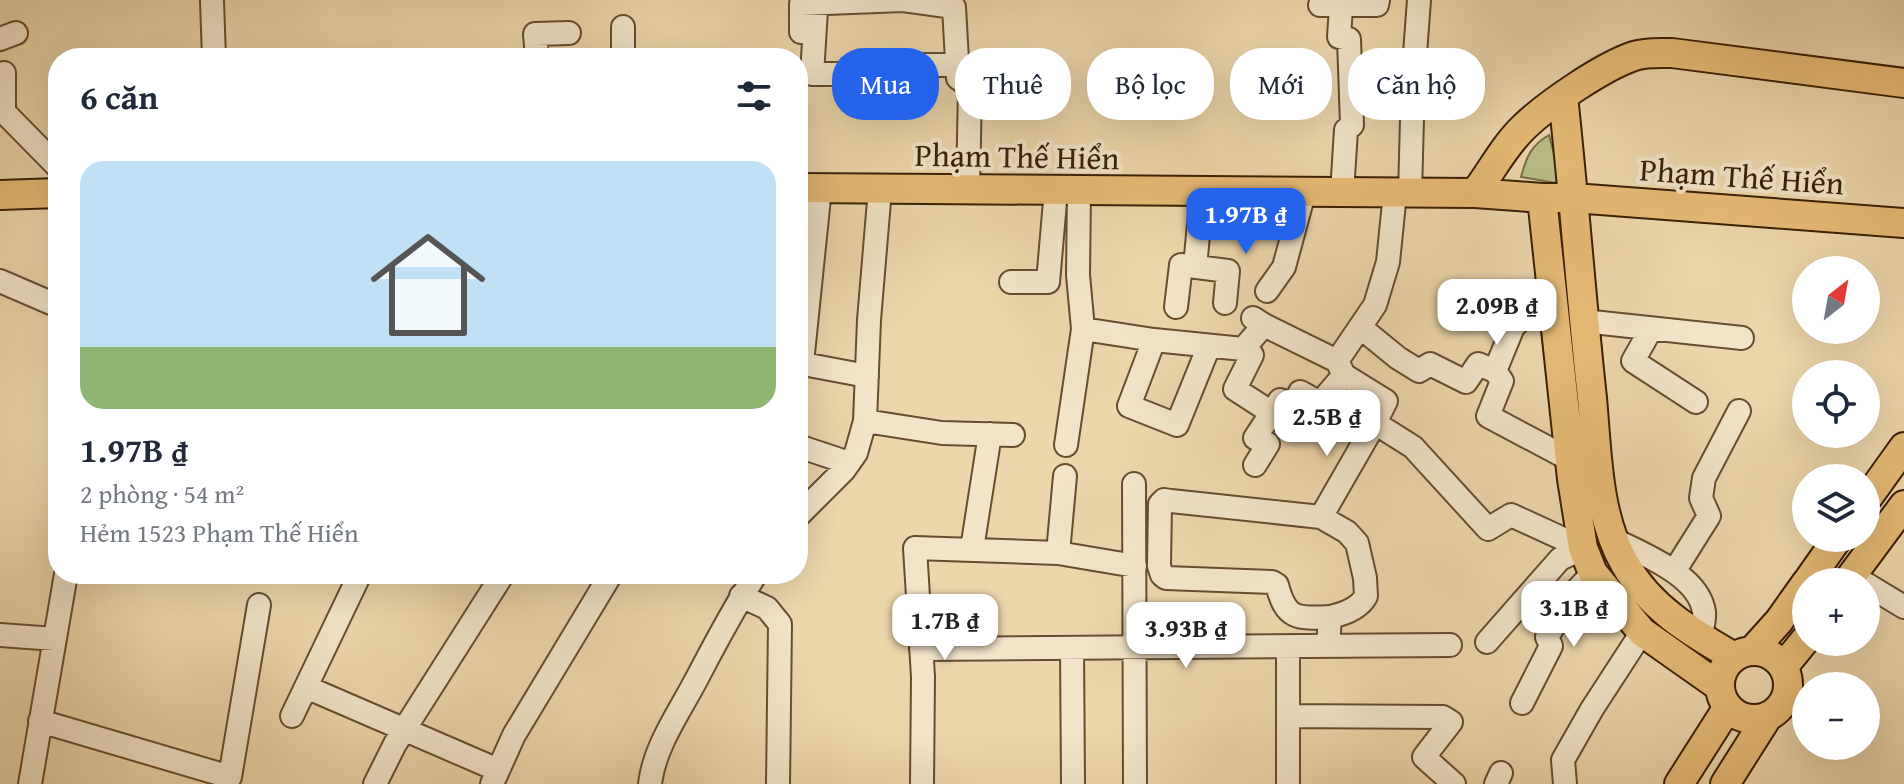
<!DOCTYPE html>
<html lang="vi">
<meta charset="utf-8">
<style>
:root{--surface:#fff;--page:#f6f6f7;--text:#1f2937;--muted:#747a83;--line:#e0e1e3;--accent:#2563eb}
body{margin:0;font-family:"Gentium Book Plus",serif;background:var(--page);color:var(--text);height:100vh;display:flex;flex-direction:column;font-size:30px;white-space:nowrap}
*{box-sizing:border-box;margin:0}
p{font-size:26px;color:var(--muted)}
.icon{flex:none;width:44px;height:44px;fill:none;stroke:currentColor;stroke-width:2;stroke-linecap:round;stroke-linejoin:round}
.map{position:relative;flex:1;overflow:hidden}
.drawer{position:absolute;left:48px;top:48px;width:760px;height:536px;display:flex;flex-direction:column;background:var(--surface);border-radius:32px;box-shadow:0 8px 32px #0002}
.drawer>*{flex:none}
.hud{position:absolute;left:832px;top:48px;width:760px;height:72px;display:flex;gap:16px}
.needle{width:52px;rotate:31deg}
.controls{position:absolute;left:1792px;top:256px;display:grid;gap:16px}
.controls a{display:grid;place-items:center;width:88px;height:88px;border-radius:50%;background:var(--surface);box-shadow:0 8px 32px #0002;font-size:40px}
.price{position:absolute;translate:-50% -68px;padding:0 18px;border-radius:16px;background:#fff;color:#222;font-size:26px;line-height:52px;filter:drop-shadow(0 2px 4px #0008)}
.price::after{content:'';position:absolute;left:50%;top:48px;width:24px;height:18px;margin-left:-12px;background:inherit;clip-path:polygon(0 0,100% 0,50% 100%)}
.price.active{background:var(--accent);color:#fff}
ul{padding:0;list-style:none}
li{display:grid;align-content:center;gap:16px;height:424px;padding:0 32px}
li+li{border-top:2px solid var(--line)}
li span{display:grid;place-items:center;height:248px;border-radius:24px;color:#555}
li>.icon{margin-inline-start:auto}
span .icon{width:144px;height:144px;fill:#fffc;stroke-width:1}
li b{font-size:34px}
h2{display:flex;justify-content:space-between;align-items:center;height:96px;padding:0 32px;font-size:34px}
.chip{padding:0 28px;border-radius:32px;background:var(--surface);box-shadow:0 8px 32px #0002;font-size:28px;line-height:72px}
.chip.active{background:var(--accent);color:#fff}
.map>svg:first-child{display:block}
</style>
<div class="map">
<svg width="1904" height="784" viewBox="0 0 1904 784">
<rect width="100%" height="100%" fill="#edd6ac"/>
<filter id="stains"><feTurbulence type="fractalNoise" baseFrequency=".0025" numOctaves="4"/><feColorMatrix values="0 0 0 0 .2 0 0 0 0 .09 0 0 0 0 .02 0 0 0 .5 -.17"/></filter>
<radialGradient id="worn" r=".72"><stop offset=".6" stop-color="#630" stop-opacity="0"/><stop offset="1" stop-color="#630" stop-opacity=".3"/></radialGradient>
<path fill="#babd88" stroke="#7a6e48" stroke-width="2" d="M1549,135L1562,184L1521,177C1526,158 1531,145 1549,135Z"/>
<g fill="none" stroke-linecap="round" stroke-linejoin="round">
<defs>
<path id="minor" d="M212,1L214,58
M1320,5H1377L1378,0
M1341,7L1339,37L1349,39L1352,125L1346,130L1342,193
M816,10L812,74H861L906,65H958
M801,32V4L903,0L954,7L958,78L970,87L968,190
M0,39L16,33
M537,58L535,34L569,33
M623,58V27
M4,73V112L58,167
M1410,194L1413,81L1419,0
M1195,267L1202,192
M0,281L58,306
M1011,282H1048L1056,190
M1267,291L1284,267L1304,193
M1176,307L1181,265L1228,271L1225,303
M1583,321L1742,338
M1264,325L1337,361
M1360,327L1398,358L1419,371L1430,364L1466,382L1478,364L1495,371L1502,381L1488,416L1569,459
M1083,329L1154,340L1243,349L1264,325L1253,318
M1651,329L1633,361L1696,402
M1154,340L1129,406L1177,425L1209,346
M1243,349L1252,355L1235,389L1272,413
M1337,361L1344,375L1386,401L1375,423L1413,447L1488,529L1511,515L1583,548
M1337,361L1375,305L1388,262L1395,193
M798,363L867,376
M802,363L820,188
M1495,371L1513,327L1551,292
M865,421L942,433L1013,435
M1066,445L1083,329L1078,275L1079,191
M798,446L849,463
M1255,465L1268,444L1255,438L1280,400L1294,405L1300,392L1320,403L1344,375
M1065,476L1058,553L1135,566
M1134,484L1135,784
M798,516L844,470L856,453L865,421L869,320L880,189
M1321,517L1375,423
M1613,539C1642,554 1699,575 1704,612C1705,620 1702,629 1700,637
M972,549L990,434
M1675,570L1709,516L1701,498L1704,478L1739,411
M1866,584L1904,607
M741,596L767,608L780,624L778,784
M0,635L55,639
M1487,642L1560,559L1583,548
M1328,646L1330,617C1344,614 1359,609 1366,596L1365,578L1357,543L1347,532L1321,517L1171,501L1164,500L1160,504L1159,566L1162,575L1166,578L1272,582L1277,585C1286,619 1296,619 1330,617
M1072,648L1073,784
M921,649L1450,645
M306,687L498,770
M1522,703L1551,646L1547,637L1575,592L1593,573
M292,716L360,574
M1288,716L1443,717L1451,722L1424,757L1454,784
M40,721L230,777L259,605
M30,784L66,574
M375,784L395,744L503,574
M492,784L514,735L611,574
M650,784C654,748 678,714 695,682C714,646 733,609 756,574
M922,784L923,677L915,548L1058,553
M1288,784V647
M1496,784L1501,773
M1565,784L1563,760L1592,709L1642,632"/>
<path id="major" d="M1563,96C1574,197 1581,298 1592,398C1597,452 1597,516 1625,564C1650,608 1691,632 1734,657
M798,188L1475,193L1542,198H1574L1904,223
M1475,193C1491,172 1504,146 1524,127C1548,104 1602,67 1634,56C1646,52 1659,53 1672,53L1904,83
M0,195L58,193
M1542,198L1572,479L1583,548L1593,573L1642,632L1720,687
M1866,500L1904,447
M1807,582L1838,538
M1847,582L1904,505
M1752,651L1779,621L1806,583
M1720 685a34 34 0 1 1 68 0a34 34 0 1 1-68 0Z
M1783,667L1806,639
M1679,784L1728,707
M1725,784L1768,716"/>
</defs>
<use href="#minor" stroke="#674d30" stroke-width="26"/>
<use href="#major" stroke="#3a1f07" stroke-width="32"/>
<use href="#minor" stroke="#f3e4c9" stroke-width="22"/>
<use href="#major" stroke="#e6bb76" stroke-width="28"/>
</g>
<g text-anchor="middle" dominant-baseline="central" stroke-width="8" stroke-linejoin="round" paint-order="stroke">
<g font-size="32" fill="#3a1f07" stroke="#f3e4c9">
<text transform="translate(1017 156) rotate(1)">Phạm Thế Hiển</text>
<text transform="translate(1742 176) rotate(4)">Phạm Thế Hiển</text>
</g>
</g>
<rect width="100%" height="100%" filter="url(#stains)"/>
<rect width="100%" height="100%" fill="url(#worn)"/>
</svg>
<div class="controls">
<a><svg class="needle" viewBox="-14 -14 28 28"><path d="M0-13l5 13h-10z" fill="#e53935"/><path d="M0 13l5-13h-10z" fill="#747a83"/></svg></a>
<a><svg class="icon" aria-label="locate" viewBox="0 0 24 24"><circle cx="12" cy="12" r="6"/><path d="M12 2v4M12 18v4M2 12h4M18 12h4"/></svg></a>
<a><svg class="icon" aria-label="layers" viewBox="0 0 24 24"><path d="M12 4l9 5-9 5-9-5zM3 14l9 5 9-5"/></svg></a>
<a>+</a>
<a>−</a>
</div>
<b class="price active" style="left:1246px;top:256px">1.97B ₫</b>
<b class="price" style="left:1497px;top:347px">2.09B ₫</b>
<b class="price" style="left:1327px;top:458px">2.5B ₫</b>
<b class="price" style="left:1574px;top:649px">3.1B ₫</b>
<b class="price" style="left:945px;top:662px">1.7B ₫</b>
<b class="price" style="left:1186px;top:670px">3.93B ₫</b>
<div class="hud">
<a class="chip active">Mua</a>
<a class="chip">Thuê</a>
<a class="chip">Bộ lọc</a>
<a class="chip">Mới</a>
<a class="chip">Căn hộ</a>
</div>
<section class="drawer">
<h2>6 căn<svg class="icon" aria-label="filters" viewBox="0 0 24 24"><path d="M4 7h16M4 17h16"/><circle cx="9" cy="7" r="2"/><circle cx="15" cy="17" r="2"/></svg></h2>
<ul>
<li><span style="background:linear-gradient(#bfe0f5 75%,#8fb573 0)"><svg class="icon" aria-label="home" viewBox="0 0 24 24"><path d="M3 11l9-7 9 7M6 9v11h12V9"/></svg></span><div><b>1.97B ₫</b><p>2 phòng · 54 m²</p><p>Hẻm 1523 Phạm Thế Hiển</p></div></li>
</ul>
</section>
</div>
